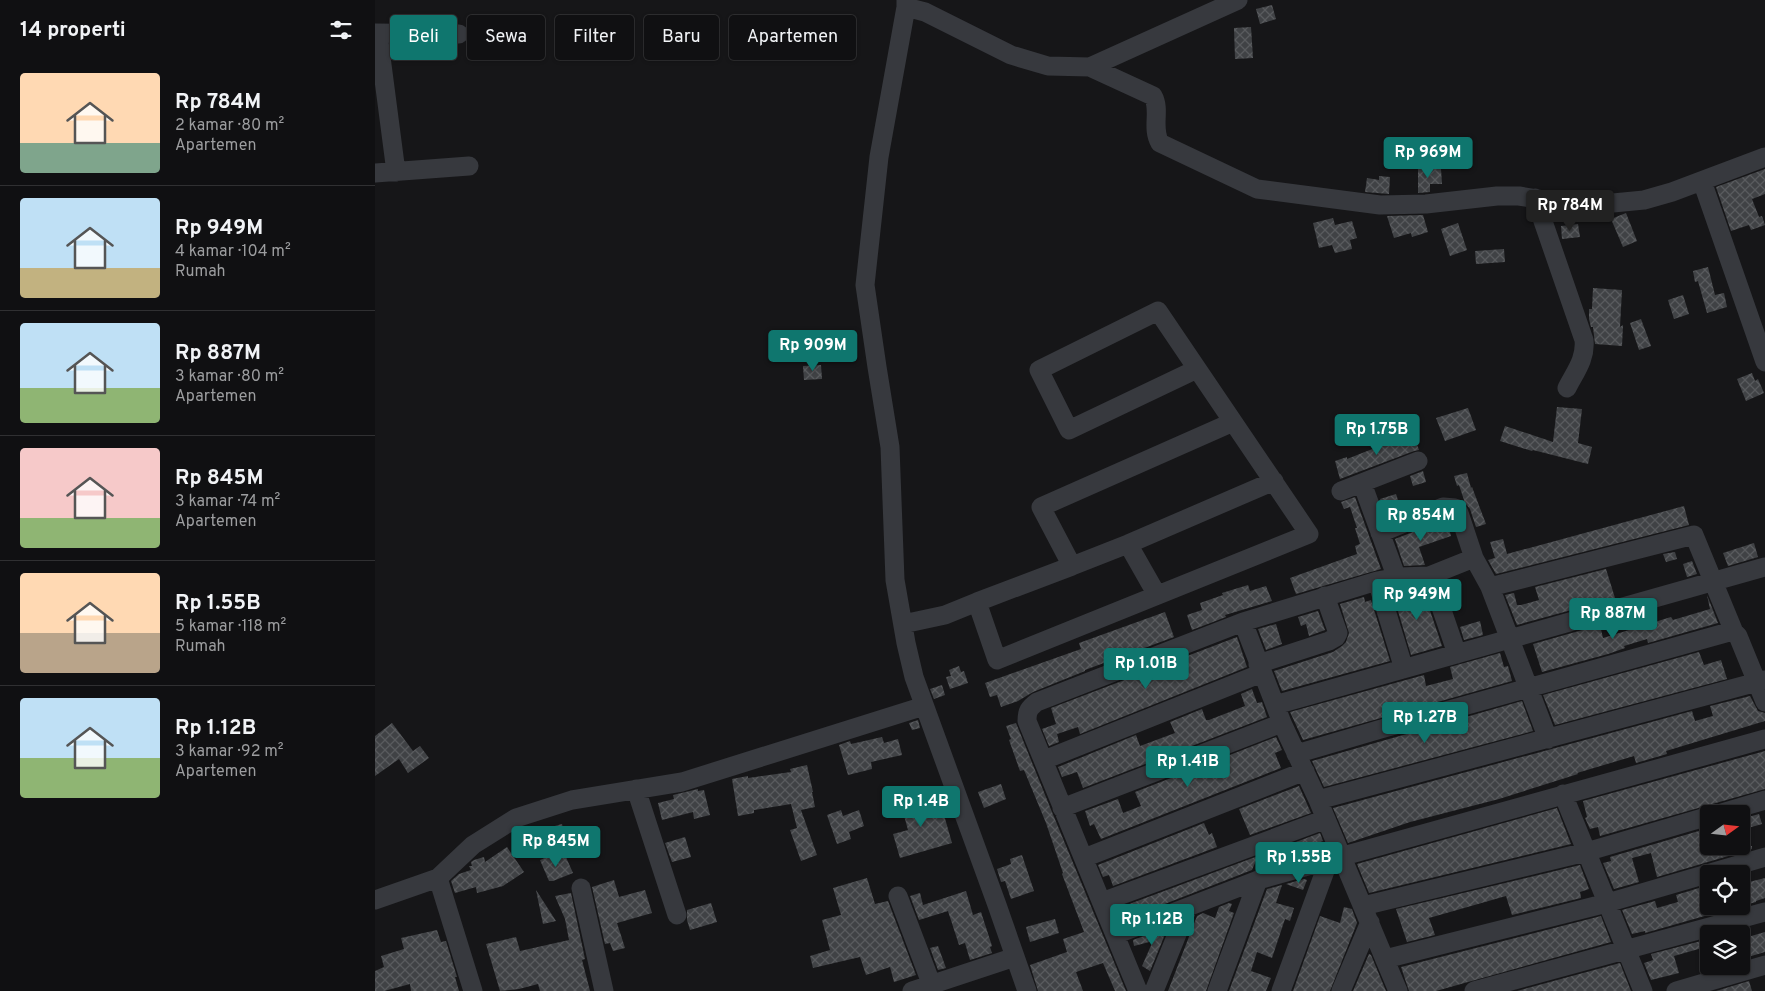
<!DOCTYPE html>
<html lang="id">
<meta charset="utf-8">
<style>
:root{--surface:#101012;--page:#19191b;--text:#f1f3f6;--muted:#9c9d9f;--line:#303032;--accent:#0f766e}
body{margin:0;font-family:Overpass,sans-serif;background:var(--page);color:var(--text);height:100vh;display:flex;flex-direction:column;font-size:19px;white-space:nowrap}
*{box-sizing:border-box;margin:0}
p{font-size:16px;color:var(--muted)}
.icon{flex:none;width:28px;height:28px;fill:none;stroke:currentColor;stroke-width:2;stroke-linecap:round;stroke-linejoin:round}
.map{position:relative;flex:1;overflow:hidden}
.details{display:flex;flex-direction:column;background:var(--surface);width:375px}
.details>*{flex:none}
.guide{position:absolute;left:15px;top:15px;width:475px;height:45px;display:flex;gap:10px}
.needle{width:32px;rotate:75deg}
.controls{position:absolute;left:1325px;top:805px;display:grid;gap:10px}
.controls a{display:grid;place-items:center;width:50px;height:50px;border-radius:5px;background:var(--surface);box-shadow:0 1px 4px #0004,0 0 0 1px var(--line);font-size:25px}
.price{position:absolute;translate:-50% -42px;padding:0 11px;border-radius:5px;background:var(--accent);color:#fff;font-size:16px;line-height:32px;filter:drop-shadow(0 1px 2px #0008)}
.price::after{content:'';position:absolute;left:50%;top:30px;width:15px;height:11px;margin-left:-8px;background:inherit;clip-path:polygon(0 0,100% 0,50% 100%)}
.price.current{background:#222;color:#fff}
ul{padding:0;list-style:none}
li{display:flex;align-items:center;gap:15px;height:125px;padding:0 20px}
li+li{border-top:1px solid var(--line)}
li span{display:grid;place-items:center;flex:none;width:140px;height:100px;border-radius:5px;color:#555}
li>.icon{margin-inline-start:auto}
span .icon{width:60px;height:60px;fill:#fffc;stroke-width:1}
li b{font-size:21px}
h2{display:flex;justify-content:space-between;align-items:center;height:60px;padding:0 20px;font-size:21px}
.pill{padding:0 18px;border-radius:5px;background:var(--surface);box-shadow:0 1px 4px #0004,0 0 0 1px var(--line);font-size:18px;line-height:45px}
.pill.current{background:var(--accent);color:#fff}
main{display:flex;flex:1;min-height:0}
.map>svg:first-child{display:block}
</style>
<main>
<section class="details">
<h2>14 properti<svg class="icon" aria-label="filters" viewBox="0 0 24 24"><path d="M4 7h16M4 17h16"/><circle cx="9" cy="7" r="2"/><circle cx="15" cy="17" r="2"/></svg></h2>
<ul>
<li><span style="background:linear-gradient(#ffd9b3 70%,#7fa58c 0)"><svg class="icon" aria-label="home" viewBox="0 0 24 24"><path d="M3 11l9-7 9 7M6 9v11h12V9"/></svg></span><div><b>Rp 784M</b><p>2 kamar · 80 m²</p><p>Apartemen</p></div></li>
<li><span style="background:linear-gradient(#bfe0f5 70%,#c2b280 0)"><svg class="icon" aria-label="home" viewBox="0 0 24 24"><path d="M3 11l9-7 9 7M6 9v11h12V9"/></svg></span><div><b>Rp 949M</b><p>4 kamar · 104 m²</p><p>Rumah</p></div></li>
<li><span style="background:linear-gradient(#bfe0f5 65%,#8fb573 0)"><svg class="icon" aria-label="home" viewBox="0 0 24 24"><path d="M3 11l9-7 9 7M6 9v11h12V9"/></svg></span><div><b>Rp 887M</b><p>3 kamar · 80 m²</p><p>Apartemen</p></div></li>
<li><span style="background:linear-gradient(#f6c9c9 70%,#8fb573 0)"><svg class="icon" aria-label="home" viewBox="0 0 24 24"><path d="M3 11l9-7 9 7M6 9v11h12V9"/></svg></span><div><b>Rp 845M</b><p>3 kamar · 74 m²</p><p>Apartemen</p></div></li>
<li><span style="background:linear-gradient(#ffd9b3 60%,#b9a48a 0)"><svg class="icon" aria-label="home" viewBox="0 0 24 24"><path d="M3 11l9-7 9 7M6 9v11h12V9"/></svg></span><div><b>Rp 1.55B</b><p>5 kamar · 118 m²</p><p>Rumah</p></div></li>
<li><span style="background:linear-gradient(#bfe0f5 60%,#8fb573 0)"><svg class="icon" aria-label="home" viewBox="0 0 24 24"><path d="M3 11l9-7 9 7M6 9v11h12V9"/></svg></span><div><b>Rp 1.12B</b><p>3 kamar · 92 m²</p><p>Apartemen</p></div></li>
</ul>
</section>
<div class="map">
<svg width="1390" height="991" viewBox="0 0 1390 991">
<defs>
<pattern id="building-cross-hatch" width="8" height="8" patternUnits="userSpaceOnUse" patternTransform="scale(1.25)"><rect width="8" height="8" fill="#404245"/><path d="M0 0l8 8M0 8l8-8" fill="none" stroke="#595b5e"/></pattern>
</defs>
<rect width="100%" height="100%" fill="#161618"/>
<path fill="url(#building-cross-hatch)" d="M897,5L901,19L885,24L881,9Z
M876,27L878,58L860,59L859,28Z
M1043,169H1066L1067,184H1055V192L1043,193Z
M1390,169V194L1377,199L1384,217L1387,216L1390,225L1376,230L1374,225L1356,231L1341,187Z
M1004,176L1015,177L1014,194L990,192L992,178L1004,180Z
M1251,213L1262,241L1248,247L1236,219Z
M1048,215L1053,232L1037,237L1036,233L1019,238L1012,216Z
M958,218L960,225L977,221L982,238L975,240L977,249L960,253L957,245L944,248L938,223Z
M1083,223L1092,250L1075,256L1066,229Z
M1203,224L1205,237L1187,239L1186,226Z
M1129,249L1130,262L1101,264L1100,251Z
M1333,267L1340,295L1349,293L1352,307L1332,313L1323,281L1320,282L1318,271Z
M1218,288L1247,290L1245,327L1248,325L1247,346L1220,344L1218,327H1216L1214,319V309H1217Z
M1308,295L1314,314L1299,319L1293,300Z
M1266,319L1276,346L1264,350L1255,323Z
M446,365L447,379L429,380L428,366Z
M1377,373L1380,381L1383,379L1389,393L1371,401L1362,379Z
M1182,407L1207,409L1203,443L1217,447L1213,464L1158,450L1157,451L1125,441L1130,426L1178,442Z
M1093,408L1101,430L1070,441L1061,418Z
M1038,433L1044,450L1039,451L965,479L960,461L972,457V459Z
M1048,471L1051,482L1038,486L1035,476Z
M1092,473L1096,488L1097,487L1111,524L1101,527L1095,509L1090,503L1084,485L1082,486L1079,476Z
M1021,494L1027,512L1012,518L1005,499Z
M980,497L1006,569L921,594L915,578L982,554L980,546L985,544L980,528H982L975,507L969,509L966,502Z
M1309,506L1314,525L1121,574L1113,560L1120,558L1115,542L1128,539L1132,554Z
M1071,519L1076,536L1044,547L1050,565L1029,566L1020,539Z
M1379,543L1383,557L1353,566L1348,553Z
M1300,552L1302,559L1291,562L1288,554Z
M1317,561L1322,574L1312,577L1308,564Z
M1231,569L1240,598L1142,625L1130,595L1139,593L1142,605H1146L1164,600L1160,587Z
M873,585L875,591L891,586L897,601L850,615L851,617L817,630L812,615L827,610L825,603L848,595L847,593Z
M1047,587L1067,646L1036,655L1018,594L1038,588Z
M1332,595L1343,623L1273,643L1272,639L1249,646L1250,648L1233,654L1167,672L1158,644L1225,625L1228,638L1296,617L1298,620L1335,609Z
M989,597L990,602L996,600L1015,661L907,691L899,671L958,652L967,646L971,642L974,633L965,604Z
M943,611L950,630L934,636L931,624L926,626L923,617Z
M790,612L799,637L710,670V671L658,692L643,701L626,707L622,695L615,697L610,683L706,649L704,643Z
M1105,621L1108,635L1089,640L1085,627Z
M901,624L907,644L891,650L883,629Z
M862,637L872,667L705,734L703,727L682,734L684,742L674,746L667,729L681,724L676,708Z
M1324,652L1329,665L1346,660L1352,679L1180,725L1168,695Z
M1125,653L1129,667L1133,666L1137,681L928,740L915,712L1049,675L1051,686L1078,679L1075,667Z
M584,666L586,672L589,671L593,683L575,689L571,677L576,676L574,670Z
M567,685L570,695L559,699L555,689Z
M877,689L882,703L887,702L892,717L708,788L702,772L687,777L683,767L761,735L765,746L800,733L795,722L827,709L831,720H834L870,706L866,694Z
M1375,696L1383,711L1390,713V721L1291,751L1292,754L1261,763L1259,756L1202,773L1203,774L1124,799L1035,822L973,843L958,808L1317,711L1320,721L1338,716L1335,706Z
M1147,701L1158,731L949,787L937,761Z
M543,720L545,728L537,730L534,723Z
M17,723L38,751L45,746L54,758L33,773L24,759L0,776V736Z
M641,723L677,812L751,991H740L728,963L701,972L708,991H663L655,965L692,952L688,939L709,932L687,874L688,873L671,823L649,770L645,771L634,740L636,739L631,726Z
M507,737L509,743L523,739L527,755L496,762L497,769L473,775L464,745L475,741L476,744Z
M901,737L907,750L900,753L906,768L726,839L719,824L715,826L710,811L743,799L748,813L766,806L760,792Z
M1390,751V789L1225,836L1223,827L1215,829L1210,818L1212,817L1208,801Z
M432,765L438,792H437L440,807L426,810L442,855L426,861L415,830L422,828L416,804L379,810V813L363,816L357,779L373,776V778L416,772L415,769Z
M626,784L631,799L609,808L603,792Z
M924,786L936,813L875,835L864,809Z
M323,789V791L329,790L335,815L319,819L318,812L287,820L283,803L299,799L298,795Z
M542,796L544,804L560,800L564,816L569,815L577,843L525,858L518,834L533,830L525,801Z
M1182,808L1196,844L994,893L982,864Z
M466,810L468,816L484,810L489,826L474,832L476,839L462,844L452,815Z
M1384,814L1387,824L1366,830V819Z
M829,823L834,835L837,833L842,847L738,886L734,875L728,877L723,865Z
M187,824L190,835L179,838L176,827Z
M1334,828V846H1377V849L1282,877L1276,853L1257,858L1264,882L1239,889L1228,863L1236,861L1235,857Z
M945,833L948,841L915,854L917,858L895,865L897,860L884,856Z
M310,837L316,857L297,862L290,843Z
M132,847L149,872L128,886L102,893L101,887L80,893L76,881L84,874L96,870L94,866H97L96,862L99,860L109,857L110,862Z
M177,855L179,859L190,855L198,873L178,881H174L165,860Z
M647,855L659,891L636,899L630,881L626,882L622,869L636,864L635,859Z
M883,856L877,870L746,921L741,909Z
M1205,865L1214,889L1205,892L1206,898L1137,915L1131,896L1054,918L1060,935L1032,942L1021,909Z
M492,878L500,904L513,901L541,975L519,982L515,967L491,975L485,957L438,968L435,956L455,950L447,920L466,915L458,888Z
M1390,878V898L1381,901V902L1366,906V884Z
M929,879L932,880L928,890L911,884Z
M239,880L244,897L270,890L277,913L242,923L250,948L238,951L235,943L230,944L217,887Z
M907,885L901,903L919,908L915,921L910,919L897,958L882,952L876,971L896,978L891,991H854L892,889Z
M1334,885V906H1354V909L1270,933V931L1257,934L1247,910L1280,901L1282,908L1303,902L1301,895Z
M161,890L181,921L168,924Z
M591,891L598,915L606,912L617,946L615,947L617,953L595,960L590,943L584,945L573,911L544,920L535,896L545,893L548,905Z
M196,893L210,959L207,960L215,991H165L163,984L144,989L125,991L111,944L141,937L145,951L194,940L190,919L180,896Z
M336,903L342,922L315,930L312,920V910Z
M854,903L857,904L854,911L859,913L831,991H793L822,916L828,913L840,918L844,907Z
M969,907L977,909L982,923L955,991H918L945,916L965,923Z
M1226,916L1236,942L1061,991H1034L1026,967Z
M680,919L684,933L655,942L651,927Z
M793,927L775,971L767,966L778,941L759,946L758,940Z
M62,930L66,942L71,941L82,977H80L84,991H36L35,984L9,991H0V971L9,967L6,956L29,949L26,938Z
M1390,932V952L1366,959V939Z
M1334,939V946L1299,956L1304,973L1276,980L1269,963L1278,960L1276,954Z
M563,946L571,968L563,970L555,948Z
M994,954L996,955L1011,991H978Z
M1245,963L1256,991H1142Z
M1374,981L1377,991H1341Z"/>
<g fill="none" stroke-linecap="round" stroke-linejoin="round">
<path stroke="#37393e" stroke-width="19" d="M531,0V7L504,157L490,285L502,367L515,447L520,580L531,643L539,677L622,905L652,991
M531,7L550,12L636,55L673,66L715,67L863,0
M0,33L84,34
M3,34L21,172
M715,67L778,96C786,110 776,128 785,143L882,189L1005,205L1051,204L1122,196H1144L1181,202L1208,203H1238L1269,200L1297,192L1390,157
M0,173L94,166
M1327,181L1390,362
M1160,198L1209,340C1211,359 1200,372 1192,388
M858,422L666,507L697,566L753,544L899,481
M987,483L1020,573L1024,577
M966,491L1043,461
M1005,533L1068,507L1080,508L1084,513L1099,558L1115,587L1173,739
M753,544L782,595
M1054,576L1099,558
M1002,581L1024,577L1054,576L1057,581L1082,654
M1115,587L1319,535L1359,632
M602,602L697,566
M868,622L907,723L943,800L1023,991
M528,624L570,615L602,602L622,660L934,534L783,311L664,370L694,430L822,369
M883,664L954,641L961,637L963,633L950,596
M900,705L1390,567
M921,754L1006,729L1354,632H1359L1363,636L1390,702
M669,760L887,673
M261,789L302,915
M1188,794L1268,991
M943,800L1390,680
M687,808L907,723
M1343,814L1390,800
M709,858L930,771
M63,878L98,991
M206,888L229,991
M523,896L559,991
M0,900L63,878L98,845L141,818L197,800L307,782L549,706
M727,902L951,819
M988,906L1211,852L1334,816
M740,935L883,880L954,860
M1010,959L1232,903L1390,857
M537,991L640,957
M763,991L652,721C652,711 654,708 662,702L868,622L1002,581L1029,669
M779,991L813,907
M842,991L883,880
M906,991L954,860L1390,739
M966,991L995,922
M1099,991L1390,912
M1301,991L1390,965"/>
</g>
</svg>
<div class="controls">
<a><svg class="needle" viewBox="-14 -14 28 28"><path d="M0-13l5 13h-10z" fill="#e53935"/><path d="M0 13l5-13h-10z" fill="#9c9d9f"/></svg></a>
<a><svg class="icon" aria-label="locate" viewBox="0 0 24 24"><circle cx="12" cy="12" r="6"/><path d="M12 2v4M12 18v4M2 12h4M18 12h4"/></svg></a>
<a><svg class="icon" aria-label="layers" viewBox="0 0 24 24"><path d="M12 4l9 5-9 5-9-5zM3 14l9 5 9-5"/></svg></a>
</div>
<b class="price" style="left:1053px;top:179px">Rp 969M</b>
<b class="price current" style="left:1195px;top:232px">Rp 784M</b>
<b class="price" style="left:438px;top:372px">Rp 909M</b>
<b class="price" style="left:1002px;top:456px">Rp 1.75B</b>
<b class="price" style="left:1046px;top:542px">Rp 854M</b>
<b class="price" style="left:1042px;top:621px">Rp 949M</b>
<b class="price" style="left:1238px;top:640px">Rp 887M</b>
<b class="price" style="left:771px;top:690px">Rp 1.01B</b>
<b class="price" style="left:1050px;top:744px">Rp 1.27B</b>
<b class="price" style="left:813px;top:788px">Rp 1.41B</b>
<b class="price" style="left:546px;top:828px">Rp 1.4B</b>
<b class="price" style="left:181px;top:868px">Rp 845M</b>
<b class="price" style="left:924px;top:884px">Rp 1.55B</b>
<b class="price" style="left:777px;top:946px">Rp 1.12B</b>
<div class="guide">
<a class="pill current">Beli</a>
<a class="pill">Sewa</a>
<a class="pill">Filter</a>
<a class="pill">Baru</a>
<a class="pill">Apartemen</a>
</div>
</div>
</main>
